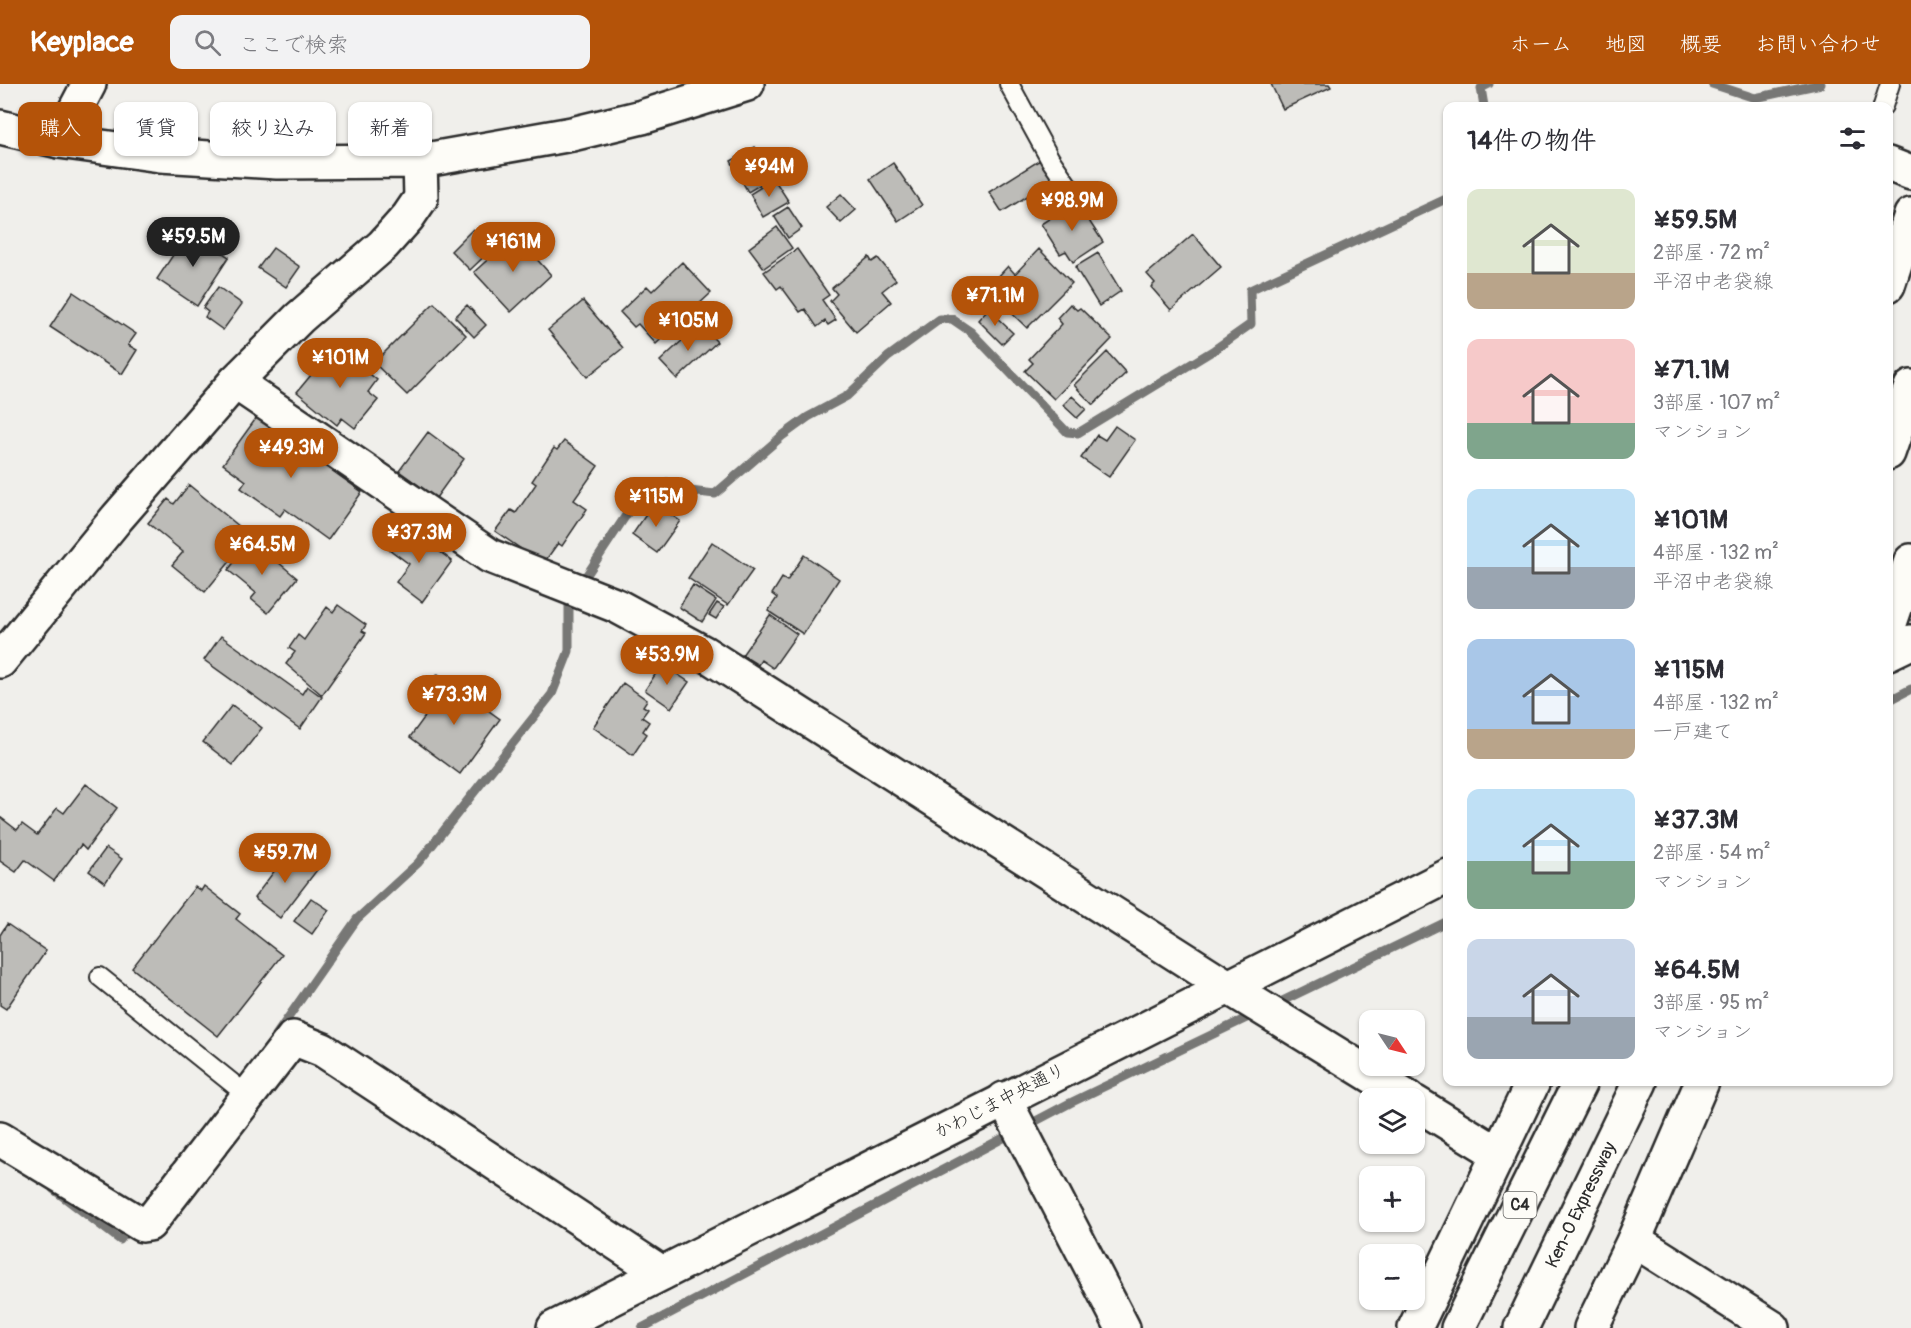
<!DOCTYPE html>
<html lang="ja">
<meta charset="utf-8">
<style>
:root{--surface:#fff;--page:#f2f2f3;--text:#2b2b33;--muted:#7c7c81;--accent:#b45309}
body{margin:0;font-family:Pangolin,"Klee One",sans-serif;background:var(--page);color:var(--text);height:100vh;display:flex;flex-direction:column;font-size:22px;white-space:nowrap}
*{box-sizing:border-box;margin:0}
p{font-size:20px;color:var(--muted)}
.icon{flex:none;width:33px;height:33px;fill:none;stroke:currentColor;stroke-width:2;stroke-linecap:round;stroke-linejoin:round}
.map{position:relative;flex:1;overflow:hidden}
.details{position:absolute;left:1443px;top:18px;width:450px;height:984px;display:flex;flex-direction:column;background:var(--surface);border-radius:12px;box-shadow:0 2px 4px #0004}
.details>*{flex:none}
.top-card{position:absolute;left:18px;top:18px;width:570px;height:54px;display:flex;gap:12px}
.needle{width:39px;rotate:125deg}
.fabs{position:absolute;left:1359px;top:926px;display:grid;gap:12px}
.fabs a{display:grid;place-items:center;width:66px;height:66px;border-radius:12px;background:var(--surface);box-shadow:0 2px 4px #0004;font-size:30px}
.price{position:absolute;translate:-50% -51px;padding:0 14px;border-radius:21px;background:var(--accent);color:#fff;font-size:20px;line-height:39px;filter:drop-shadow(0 2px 3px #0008)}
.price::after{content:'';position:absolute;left:50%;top:36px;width:18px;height:14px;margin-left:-9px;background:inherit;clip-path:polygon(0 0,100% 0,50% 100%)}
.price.current{background:#222;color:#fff}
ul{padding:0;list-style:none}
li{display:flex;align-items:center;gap:18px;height:150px;padding:0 24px}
li span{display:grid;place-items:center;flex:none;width:168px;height:120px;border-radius:12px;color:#555}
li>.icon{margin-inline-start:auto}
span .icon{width:72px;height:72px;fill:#fffc;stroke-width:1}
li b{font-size:26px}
h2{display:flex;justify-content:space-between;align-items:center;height:72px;padding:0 24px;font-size:26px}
.tag{padding:0 21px;border-radius:12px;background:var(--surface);box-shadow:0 2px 4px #0004;font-size:21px;line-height:54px}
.tag.current{background:var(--accent);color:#fff}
header{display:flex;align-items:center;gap:36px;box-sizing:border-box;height:84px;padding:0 30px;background:var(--accent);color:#fff}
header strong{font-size:28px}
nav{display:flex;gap:33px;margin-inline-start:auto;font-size:21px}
.search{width:420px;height:54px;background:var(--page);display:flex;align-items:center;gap:15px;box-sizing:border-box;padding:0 21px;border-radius:12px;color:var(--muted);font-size:22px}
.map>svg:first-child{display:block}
</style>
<header>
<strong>Keyplace</strong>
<div class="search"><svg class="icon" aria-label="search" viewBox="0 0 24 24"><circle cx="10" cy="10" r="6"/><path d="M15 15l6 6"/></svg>ここで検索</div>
<nav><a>ホーム</a><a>地図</a><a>概要</a><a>お問い合わせ</a></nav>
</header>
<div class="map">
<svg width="1911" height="1244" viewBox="0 0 1911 1244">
<rect width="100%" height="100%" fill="#f0efeb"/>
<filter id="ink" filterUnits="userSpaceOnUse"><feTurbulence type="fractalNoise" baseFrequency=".0167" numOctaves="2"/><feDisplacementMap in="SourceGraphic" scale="12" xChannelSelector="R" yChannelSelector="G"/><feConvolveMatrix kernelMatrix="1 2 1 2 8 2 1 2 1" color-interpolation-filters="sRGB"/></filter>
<g filter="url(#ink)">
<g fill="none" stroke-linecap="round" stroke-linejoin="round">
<path stroke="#777775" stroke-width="9" d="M1712,0L1755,14L1821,0
M1484,22L1481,4L1489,0
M1888,617L1911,605
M1272,922L1448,837
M276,951L357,835L418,779L552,610L569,567V518L638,413L667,398L690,407L715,410L782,352L808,333L847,312L888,273L940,235H952L971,248L1067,348L1078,349L1214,266L1251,240L1250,206L1448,114
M53,1105L120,1156L131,1141
M642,1244L1070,1019L1257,929"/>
</g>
<path fill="#bdbcb8" stroke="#2b2b2b" stroke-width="1.5" d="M1271,0H1329L1331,3L1283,25Z
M755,63L773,93L748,108L731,77Z
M1040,76L1053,96L1002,128L989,108Z
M893,79L922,121L898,137L870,95Z
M774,95L789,118L763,133L750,110Z
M841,110L856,126L841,139L826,123Z
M1076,117L1103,158L1073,178L1066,167L1060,170L1041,140Z
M788,123L802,144L788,154L774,132Z
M777,143L792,164L764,184L749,164Z
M479,144L492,157L489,162L492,165L470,186L451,167L473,145L476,148Z
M189,147L229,173L197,222L157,195Z
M1193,150L1221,183L1171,226L1151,203L1155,199L1147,190Z
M515,151L551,191L511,228L474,188Z
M273,164L300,183L286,203L258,184Z
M797,165L829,211L822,216L836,236L828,241L825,237L817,243L805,225L800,228L781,202L777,205L764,188Z
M1039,165L1072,199L1027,244L992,210L1001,200L996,195L1008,182L1015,190Z
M1098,169L1121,207L1099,222L1075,183Z
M869,173L872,178L878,174L896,196L882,207L891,218L856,248L830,217L837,210L832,204Z
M682,178L711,209L656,260L638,240L634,243L620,228L647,202L652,207Z
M218,203L242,220L223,246L205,233L208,228L203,224Z
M73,208L136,250L128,261L137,266L122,290L50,243Z
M583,217L623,264L587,293L548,246Z
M434,219L466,251L407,311L374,279Z
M1070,220L1077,226L1080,224L1112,255L1054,315L1025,287L1033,279L1029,275L1062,240L1057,234Z
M467,221L486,241L474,253L455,233Z
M988,225L1013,249L1002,260L978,236Z
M700,240L717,258L677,295L660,277Z
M335,262L377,296L368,308L378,316L355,344L342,334L337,341L297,308Z
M1107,268L1126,289L1093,321L1074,301Z
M1072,312L1086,325L1077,334L1063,321Z
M257,333L362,408L328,456L285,425L280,432L241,404L246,397L223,380Z
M1115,342L1135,356L1109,393L1081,374L1097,351L1105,356Z
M428,348L464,375L436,414L399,387Z
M564,357L598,382L574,416L587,425L562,462L558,459L543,480L495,447L511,426L516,429L536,400L532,397L554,364L557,366Z
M189,401L251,452L205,508L172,481L183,468L148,439L168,415L174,420Z
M654,419L680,437L657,469L632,451Z
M406,442L452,477L422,518L396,498L409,480L389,465Z
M252,456L297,494L268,529L251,515L256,509L228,486Z
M712,458L753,486L728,521L688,494Z
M804,471L839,495L803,550L768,527L777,514L772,510L782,494L787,497Z
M693,501L716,516L702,538L679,523Z
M717,519L724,523L716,535L709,531Z
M338,521L366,541L362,547L366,549L322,611L286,580L295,568L289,564L298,551L304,556L327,523L333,528Z
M770,531L797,550L773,584L761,576L758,581L742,571Z
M221,552L302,610L307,602L322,613L300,645L204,576Z
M662,580L689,598L671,624L645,606Z
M438,590L500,635L460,690L410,653L440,612L428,604Z
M623,599L647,616L643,622L648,625L642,633L649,638L643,647L647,650L633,671L593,643Z
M232,621L262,644L233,681L203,658Z
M86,700L117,724L86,766L81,761L54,797L25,776L16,788L0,777V733L17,746L22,740L37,751L57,724L64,729Z
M106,764L122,775L105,799L89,787Z
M290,766L317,786L280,834L254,814Z
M204,802L240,830L236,835L282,871L218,952L132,884L195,803L201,807Z
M311,814L329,826L312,850L294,837Z
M7,840L46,867L6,925L0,921V851Z"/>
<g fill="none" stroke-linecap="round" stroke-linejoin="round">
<defs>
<path id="lane" d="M1009,0L1050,75L1073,109
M1883,22L1890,0
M100,893L247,1011"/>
<path id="street" d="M59,57L89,0
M1888,80L1911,89
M235,298L490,472L617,522L704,569L1228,903L1408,1014
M1004,1015L1123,1244
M1414,1018L1499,1070
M0,1055L142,1141L149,1140L293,954L323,966L662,1189
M1634,1156L1773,1244
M1415,1244L1533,998"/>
<path id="secondary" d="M0,43L59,57L160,71L277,78L420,77L572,50L642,33L747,0
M1888,545L1911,477
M1888,569L1911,558
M0,577L117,434L235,298L299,234L383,161L408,133L421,114L420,77
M554,1244L1448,792
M1591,1244L1634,1156L1702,998"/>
<path id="highway" d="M1888,201L1911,131
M1888,369L1911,303
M1458,1244L1580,998
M1521,1244L1640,998"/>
</defs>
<use href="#lane" stroke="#2b2b2b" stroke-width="22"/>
<use href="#street" stroke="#2b2b2b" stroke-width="38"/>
<use href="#secondary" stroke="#2b2b2b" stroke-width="38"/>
<use href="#highway" stroke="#2b2b2b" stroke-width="38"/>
<use href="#lane" stroke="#fdfcf7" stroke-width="18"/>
<use href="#street" stroke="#fdfcf7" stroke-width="33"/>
<use href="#secondary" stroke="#fdfcf7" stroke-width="33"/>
<use href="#highway" stroke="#fdfcf7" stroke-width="33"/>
</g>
</g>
<g text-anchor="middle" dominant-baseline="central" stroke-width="4.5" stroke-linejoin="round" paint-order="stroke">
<rect fill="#fdfcf7" stroke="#6a6a68" stroke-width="1.5" x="1503.5" y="1108" width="33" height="26" rx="4.5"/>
<g font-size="16" font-weight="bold" fill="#2b2b2b">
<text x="1520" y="1121">C4</text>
</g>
<g font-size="18" fill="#2b2b2b" stroke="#fdfcf7">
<text transform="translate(1000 1017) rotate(-27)">かわじま中央通り</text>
<text transform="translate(1581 1121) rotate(-64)">Ken-O Expressway</text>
</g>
</g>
</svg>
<div class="fabs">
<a><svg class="needle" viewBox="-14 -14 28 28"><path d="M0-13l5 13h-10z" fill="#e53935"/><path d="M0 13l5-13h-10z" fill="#7c7c81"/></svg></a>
<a><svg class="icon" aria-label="layers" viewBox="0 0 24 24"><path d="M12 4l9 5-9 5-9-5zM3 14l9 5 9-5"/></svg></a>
<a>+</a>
<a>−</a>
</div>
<b class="price" style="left:769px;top:114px">¥94M</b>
<b class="price" style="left:1072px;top:148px">¥98.9M</b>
<b class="price current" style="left:193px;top:184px">¥59.5M</b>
<b class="price" style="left:513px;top:189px">¥161M</b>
<b class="price" style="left:995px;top:243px">¥71.1M</b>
<b class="price" style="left:688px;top:268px">¥105M</b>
<b class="price" style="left:340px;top:305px">¥101M</b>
<b class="price" style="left:291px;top:395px">¥49.3M</b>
<b class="price" style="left:656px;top:444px">¥115M</b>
<b class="price" style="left:419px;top:480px">¥37.3M</b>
<b class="price" style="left:262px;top:492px">¥64.5M</b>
<b class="price" style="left:667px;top:602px">¥53.9M</b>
<b class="price" style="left:454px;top:642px">¥73.3M</b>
<b class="price" style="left:285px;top:800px">¥59.7M</b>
<div class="top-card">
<a class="tag current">購入</a>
<a class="tag">賃貸</a>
<a class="tag">絞り込み</a>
<a class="tag">新着</a>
</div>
<section class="details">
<h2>14件の物件<svg class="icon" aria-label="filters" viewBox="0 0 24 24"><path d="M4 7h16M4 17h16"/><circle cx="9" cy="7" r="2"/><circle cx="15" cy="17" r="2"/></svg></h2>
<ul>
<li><span style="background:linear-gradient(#dfe7d0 70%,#b9a48a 0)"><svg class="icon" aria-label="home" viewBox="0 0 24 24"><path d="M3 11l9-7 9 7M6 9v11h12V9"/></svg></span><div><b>¥59.5M</b><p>2部屋 · 72 m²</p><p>平沼中老袋線</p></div></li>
<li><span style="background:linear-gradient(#f6c9c9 70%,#7fa58c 0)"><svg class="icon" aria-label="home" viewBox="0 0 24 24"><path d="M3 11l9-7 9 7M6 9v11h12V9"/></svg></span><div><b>¥71.1M</b><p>3部屋 · 107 m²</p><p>マンション</p></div></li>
<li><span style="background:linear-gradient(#bfe0f5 65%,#9aa5b1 0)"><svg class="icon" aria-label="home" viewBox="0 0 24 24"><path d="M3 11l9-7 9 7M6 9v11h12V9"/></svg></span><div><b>¥101M</b><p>4部屋 · 132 m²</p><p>平沼中老袋線</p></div></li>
<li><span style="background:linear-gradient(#a9c7e8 75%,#b9a48a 0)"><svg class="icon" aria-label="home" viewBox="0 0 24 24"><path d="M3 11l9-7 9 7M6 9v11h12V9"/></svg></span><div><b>¥115M</b><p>4部屋 · 132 m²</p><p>一戸建て</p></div></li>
<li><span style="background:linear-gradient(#bfe0f5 60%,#7fa58c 0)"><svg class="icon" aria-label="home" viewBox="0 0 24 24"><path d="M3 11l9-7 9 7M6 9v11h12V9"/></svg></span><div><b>¥37.3M</b><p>2部屋 · 54 m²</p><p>マンション</p></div></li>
<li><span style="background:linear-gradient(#c9d6e8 65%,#9aa5b1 0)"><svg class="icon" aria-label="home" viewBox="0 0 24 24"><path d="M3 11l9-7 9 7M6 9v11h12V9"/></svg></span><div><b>¥64.5M</b><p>3部屋 · 95 m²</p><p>マンション</p></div></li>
</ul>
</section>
</div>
